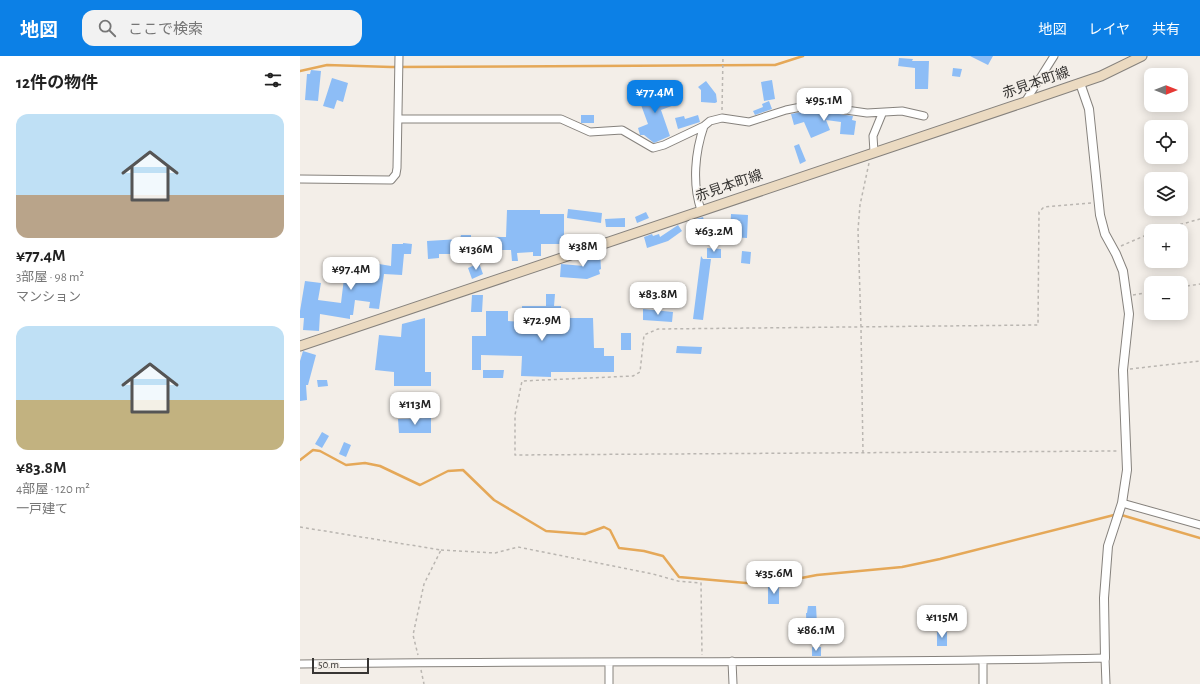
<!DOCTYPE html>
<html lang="ja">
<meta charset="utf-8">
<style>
:root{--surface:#fff;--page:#f2f2f2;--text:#222;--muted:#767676;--accent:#0c80e6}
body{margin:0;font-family:"Alegreya Sans","Noto Sans JP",sans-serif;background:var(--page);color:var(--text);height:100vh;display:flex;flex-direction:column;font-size:15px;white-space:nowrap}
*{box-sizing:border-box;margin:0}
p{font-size:13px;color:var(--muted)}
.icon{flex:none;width:22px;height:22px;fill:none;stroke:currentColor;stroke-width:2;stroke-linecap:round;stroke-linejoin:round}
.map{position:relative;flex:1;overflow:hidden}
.sheet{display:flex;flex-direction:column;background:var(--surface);width:300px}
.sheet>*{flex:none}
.needle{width:26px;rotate:90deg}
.buttons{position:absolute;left:844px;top:12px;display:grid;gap:8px}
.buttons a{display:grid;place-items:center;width:44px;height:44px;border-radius:8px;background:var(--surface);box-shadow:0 2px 10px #0003;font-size:20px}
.scale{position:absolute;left:12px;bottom:10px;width:57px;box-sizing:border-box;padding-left:4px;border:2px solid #373533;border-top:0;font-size:11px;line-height:14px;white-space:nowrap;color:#373533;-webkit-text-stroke:3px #f3eee8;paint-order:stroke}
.price{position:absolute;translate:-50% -34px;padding:0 9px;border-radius:8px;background:#fff;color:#222;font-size:13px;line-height:26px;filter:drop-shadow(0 1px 2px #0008)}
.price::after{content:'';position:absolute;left:50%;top:24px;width:12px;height:9px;margin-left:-6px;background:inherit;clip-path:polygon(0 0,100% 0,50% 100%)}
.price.active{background:var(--accent);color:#fff}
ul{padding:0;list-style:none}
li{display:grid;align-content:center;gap:8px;height:212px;padding:0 16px}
li span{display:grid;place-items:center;height:124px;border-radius:12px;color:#555}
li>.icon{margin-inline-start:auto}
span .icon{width:72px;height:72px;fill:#fffc;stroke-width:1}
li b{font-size:17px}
h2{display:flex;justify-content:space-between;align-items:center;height:48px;padding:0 16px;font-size:17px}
header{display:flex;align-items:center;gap:24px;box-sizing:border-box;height:56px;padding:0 20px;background:var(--accent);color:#fff}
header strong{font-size:19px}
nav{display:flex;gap:22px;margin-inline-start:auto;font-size:14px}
.search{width:280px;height:36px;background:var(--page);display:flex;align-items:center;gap:10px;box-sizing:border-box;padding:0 14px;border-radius:12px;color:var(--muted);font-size:15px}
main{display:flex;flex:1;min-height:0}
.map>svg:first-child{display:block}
</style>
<header>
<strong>地図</strong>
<div class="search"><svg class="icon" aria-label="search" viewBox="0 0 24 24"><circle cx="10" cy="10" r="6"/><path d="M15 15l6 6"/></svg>ここで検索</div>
<nav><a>地図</a><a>レイヤ</a><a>共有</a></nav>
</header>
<main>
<section class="sheet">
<h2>12件の物件<svg class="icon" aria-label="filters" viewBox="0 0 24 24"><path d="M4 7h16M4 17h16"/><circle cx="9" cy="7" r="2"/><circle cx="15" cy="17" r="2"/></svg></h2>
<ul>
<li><span style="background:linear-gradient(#bfe0f5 65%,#b9a48a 0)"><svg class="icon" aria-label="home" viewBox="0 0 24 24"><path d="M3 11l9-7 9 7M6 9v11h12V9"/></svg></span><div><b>¥77.4M</b><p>3部屋 · 98 m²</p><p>マンション</p></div></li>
<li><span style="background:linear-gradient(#bfe0f5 60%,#c2b280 0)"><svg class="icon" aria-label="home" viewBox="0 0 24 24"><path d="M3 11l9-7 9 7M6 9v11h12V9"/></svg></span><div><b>¥83.8M</b><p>4部屋 · 120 m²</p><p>一戸建て</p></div></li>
</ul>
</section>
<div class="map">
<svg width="900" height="628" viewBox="0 0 900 628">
<rect width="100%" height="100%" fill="#f3eee8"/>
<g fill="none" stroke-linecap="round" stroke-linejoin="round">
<path stroke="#e5a858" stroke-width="2.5" d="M0,15L27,9L91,11L475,9L503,0
M0,404L13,394L20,395L46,409L65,407L80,410L120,429L148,415L163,414L194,444L246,475L285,478L304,471L310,474L319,492L344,495L363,500L379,521L446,527L491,524L517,519L602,511L640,503L818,458L900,482"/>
</g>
<path fill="#8dbdf6" d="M670,0H693L688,9Z
M599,2L613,3L612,5H629L628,33H615V12L598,10Z
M653,12L662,13L660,21L652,20Z
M11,14L21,15L18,45L5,44L7,18H10Z
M32,22L48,27L43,46L37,44L34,53L23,50Z
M472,24L475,43L464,45L461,26Z
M338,25L339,34L331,36L330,27Z
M406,25L416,38L417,46L415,47L401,46V34L398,31Z
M359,32L362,41L373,37L377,48L361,54L370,80L354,87L344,79H340L338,72L348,68L337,38Z
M469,45L472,53L455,59L453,55L463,51L462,48Z
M511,54L553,60L552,64L556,65L554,79L540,78L541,66L526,64L530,74L511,82L504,66L494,69L491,58Z
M281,59H294V67H281Z
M398,59L400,66L378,73L375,62L384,60L385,63Z
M499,88L506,105L500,108L494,90Z
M268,153L302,157L301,167L267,162Z
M207,154H240V158H264V188H241V200H233V196L217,197L218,205H212L211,194H197V198H186V181H206Z
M346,156L349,162L337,167L335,161Z
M431,158L448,159L447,182L430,181Z
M403,161L408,178L397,181L392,164Z
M325,162V171H306L305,163Z
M378,169L382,175L368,185L347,192L344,181L352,178L353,180L359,178L360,181Z
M161,179H171V198H139V202L128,203L127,185L160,183Z
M103,187L112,188L111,198H104L102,219L84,218L79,253L69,252L70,246L55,244L53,259H50V263L20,258L19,275L3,274L4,262H0V255L5,225L21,227L18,244L41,247L45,214H51L50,221L67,222V217H71L73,207L91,210L92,188H103Z
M407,192L421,193V202H407Z
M300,195L301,213L299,214L300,218L287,223L260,221L261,208L284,210L281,202Z
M442,195L451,196L450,208L441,207Z
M401,200L403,203H411L403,264L393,263Z
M179,207L183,218L172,223L168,212Z
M246,238H255L254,250H261V262H293L294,292H304V300H314V316H251V321L221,320L222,300L181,299V314H172V280H186V255H208V265L222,266V250H246Z
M172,239H183L182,256H171Z
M343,253L373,256L372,266L343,264Z
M125,262V316H131V330H94V316L75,314L79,279L101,281L102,268Z
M321,277H331V294H321Z
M377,290L402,291L401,298L376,297Z
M3,295L16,299L8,329H6L7,344L0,345V305Z
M183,314H204L203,322H183Z
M17,324H27L28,330L18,331Z
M131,362V377H99L98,363Z
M22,376L29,380L22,392L15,388Z
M44,386L51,389L46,401L39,398Z
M468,530H479V548H468Z
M508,550H516L518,586H507L506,557H507Z
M637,576H647V590H637Z
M512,591H521V600H512Z"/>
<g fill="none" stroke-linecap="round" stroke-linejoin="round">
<defs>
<path id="minor" d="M725,46L754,0
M98,63H261L290,76L322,74L353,92L364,89L404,70L410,65L422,62L449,66L486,54L511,49L567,57L602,55L624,60
M574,96L573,80L582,58
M0,123L91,124L96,118L97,112L99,0
M401,154C392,128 395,96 404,70
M822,447L900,469
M432,605L433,628
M683,605V628
M309,607V628
M0,608C268,604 537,608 805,602L806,628"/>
<path id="tertiary" d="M780,27L789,53L800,159L805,178L816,198L823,215L829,258L823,314L827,414L822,447L808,490L804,542L805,602"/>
<path id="secondary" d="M0,290L725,46L801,20L842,0"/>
</defs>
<use href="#minor" stroke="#86827d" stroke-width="9"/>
<use href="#tertiary" stroke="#86827d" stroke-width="10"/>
<use href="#secondary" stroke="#86827d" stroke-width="11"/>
<path stroke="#bab6b1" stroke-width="1.5" stroke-dasharray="3 3" stroke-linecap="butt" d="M422,54L423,0
M791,147L744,151L739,156L738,269L358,273L344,279L340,316L333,320L222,325L215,359V399L819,395
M857,175L900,163
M821,190L851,177
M881,231L900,228
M833,239L851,236
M830,313L900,305
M563,397L561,272L558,174L560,149L569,107
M0,471L141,494L124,528L113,579L118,599
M141,494L195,497L218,491L353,518L378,525L401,527L402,599
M121,614L124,628"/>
<use href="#minor" stroke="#fff" stroke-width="7"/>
<use href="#tertiary" stroke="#fff" stroke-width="8"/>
<use href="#secondary" stroke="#ebdac1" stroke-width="9"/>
</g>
<g text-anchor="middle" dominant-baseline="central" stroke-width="3" stroke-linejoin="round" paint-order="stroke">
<g font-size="14" fill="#373533" stroke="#f3eee8">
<text transform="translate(736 27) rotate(-19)">赤見本町線</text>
<text transform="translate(429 130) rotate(-19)">赤見本町線</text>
</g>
</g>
</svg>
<div class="buttons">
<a><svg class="needle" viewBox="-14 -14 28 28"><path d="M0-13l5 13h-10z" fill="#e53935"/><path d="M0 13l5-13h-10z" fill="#767676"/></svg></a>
<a><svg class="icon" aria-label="locate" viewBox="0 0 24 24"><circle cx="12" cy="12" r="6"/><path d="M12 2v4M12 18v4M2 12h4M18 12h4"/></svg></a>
<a><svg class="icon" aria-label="layers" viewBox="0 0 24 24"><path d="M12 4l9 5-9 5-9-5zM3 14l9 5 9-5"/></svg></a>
<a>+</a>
<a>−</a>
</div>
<div class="scale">50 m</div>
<b class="price active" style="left:355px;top:58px">¥77.4M</b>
<b class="price" style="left:524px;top:66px">¥95.1M</b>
<b class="price" style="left:414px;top:197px">¥63.2M</b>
<b class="price" style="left:283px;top:212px">¥38M</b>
<b class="price" style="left:176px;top:215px">¥136M</b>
<b class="price" style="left:51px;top:235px">¥97.4M</b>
<b class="price" style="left:358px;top:260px">¥83.8M</b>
<b class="price" style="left:242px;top:286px">¥72.9M</b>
<b class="price" style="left:115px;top:370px">¥113M</b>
<b class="price" style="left:474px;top:539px">¥35.6M</b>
<b class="price" style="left:642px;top:583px">¥115M</b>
<b class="price" style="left:516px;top:596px">¥86.1M</b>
</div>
</main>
